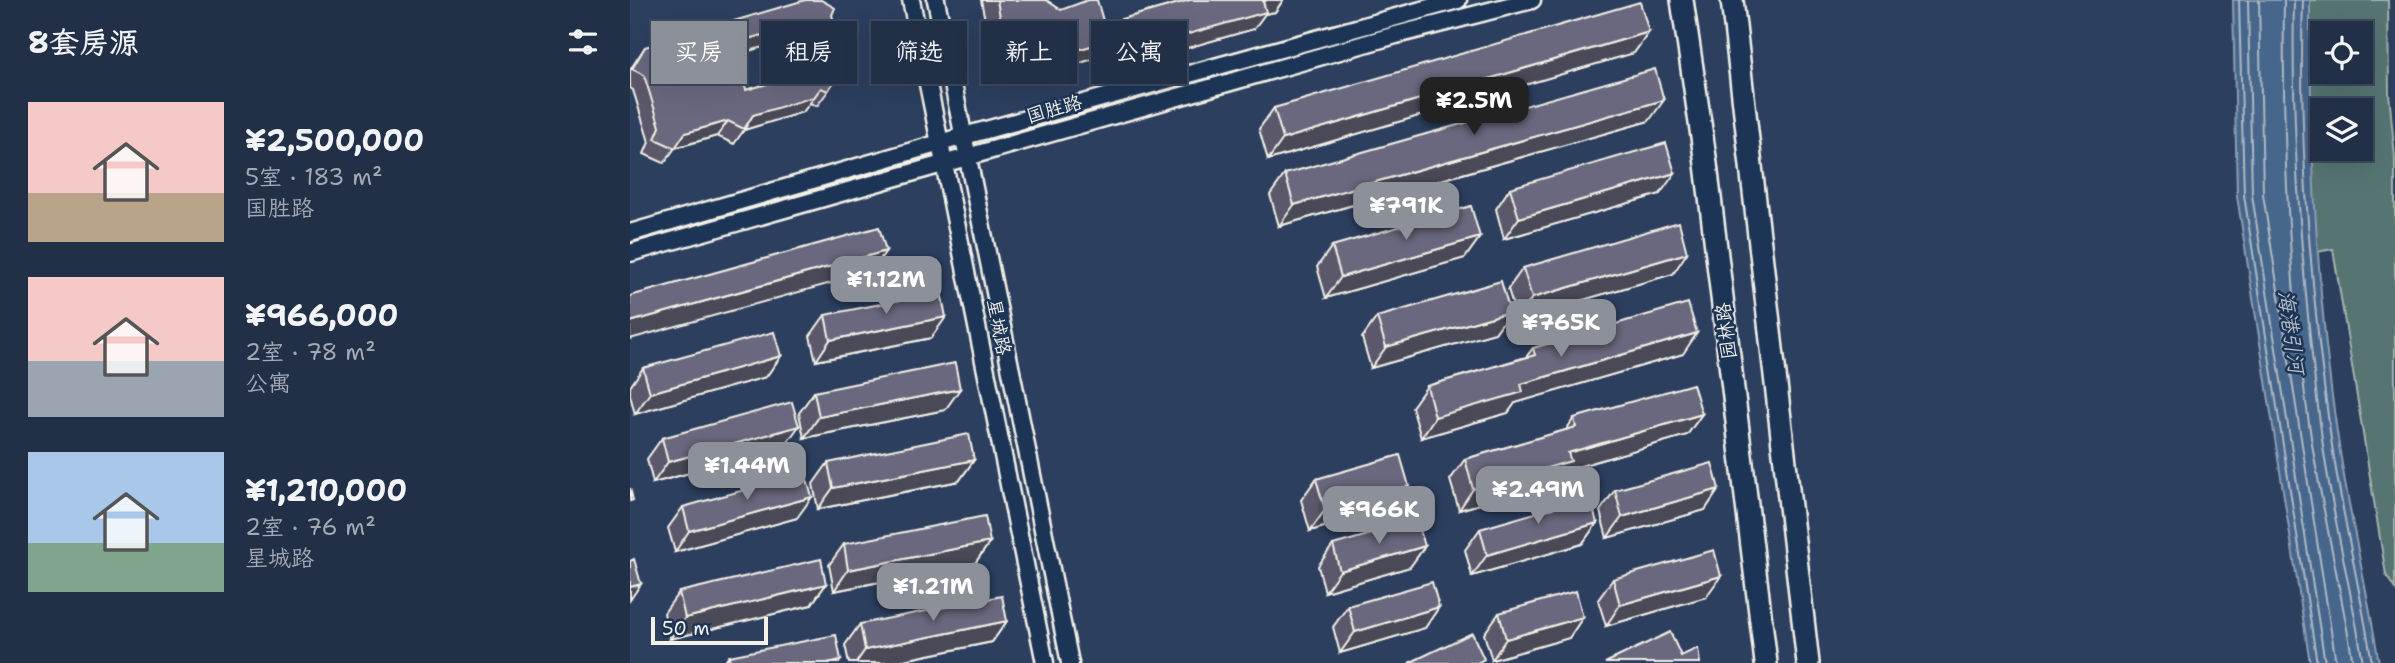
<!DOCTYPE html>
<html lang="zh">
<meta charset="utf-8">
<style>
:root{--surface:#212f47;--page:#2d3b52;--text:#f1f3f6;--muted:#a2a9b4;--line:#3e4a60;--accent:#8c9099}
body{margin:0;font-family:"Shantell Sans","LXGW WenKai TC",sans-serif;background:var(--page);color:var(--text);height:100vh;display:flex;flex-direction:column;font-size:26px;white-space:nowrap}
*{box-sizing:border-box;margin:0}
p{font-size:23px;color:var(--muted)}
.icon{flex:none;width:38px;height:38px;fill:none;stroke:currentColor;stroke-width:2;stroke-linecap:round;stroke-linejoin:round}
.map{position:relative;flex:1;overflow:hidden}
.side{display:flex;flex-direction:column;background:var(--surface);width:630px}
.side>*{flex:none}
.top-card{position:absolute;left:21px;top:21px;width:665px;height:63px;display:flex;gap:14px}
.tools{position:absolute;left:1680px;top:21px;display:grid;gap:14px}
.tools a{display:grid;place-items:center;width:63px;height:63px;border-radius:0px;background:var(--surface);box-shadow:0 7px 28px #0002,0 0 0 2px var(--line);font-size:35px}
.scale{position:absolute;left:21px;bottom:18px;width:117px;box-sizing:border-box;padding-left:7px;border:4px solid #f4f1e8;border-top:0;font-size:19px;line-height:24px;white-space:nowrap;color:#f4f1e8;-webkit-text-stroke:5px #1d3557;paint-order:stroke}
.price{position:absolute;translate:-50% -60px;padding:0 16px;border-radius:14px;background:var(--accent);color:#fff;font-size:23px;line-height:46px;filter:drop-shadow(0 2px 4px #0008)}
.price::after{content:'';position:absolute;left:50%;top:42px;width:21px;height:16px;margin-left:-10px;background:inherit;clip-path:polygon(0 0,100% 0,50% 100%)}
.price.active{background:#222;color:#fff}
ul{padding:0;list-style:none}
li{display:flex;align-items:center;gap:21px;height:175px;padding:0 28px}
li span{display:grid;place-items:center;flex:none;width:196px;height:140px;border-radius:0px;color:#555}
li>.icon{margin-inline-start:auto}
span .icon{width:84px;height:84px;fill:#fffc;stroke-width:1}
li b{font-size:30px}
h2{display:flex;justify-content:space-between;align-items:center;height:84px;padding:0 28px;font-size:30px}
.chip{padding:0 24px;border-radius:0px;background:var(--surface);box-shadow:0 7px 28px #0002,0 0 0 2px var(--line);font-size:24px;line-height:63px}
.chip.active{background:var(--accent);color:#fff}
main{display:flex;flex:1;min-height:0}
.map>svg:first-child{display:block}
</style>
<main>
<section class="side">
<h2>8套房源<svg class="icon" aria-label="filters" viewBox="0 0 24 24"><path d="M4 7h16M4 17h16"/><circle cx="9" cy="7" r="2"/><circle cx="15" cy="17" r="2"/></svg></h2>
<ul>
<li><span style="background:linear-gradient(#f6c9c9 65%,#b9a48a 0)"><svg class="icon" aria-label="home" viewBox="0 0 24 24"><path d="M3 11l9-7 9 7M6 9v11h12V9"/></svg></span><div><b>¥2,500,000</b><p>5室 · 183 m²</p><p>国胜路</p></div></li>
<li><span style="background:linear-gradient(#f6c9c9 60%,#9aa5b1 0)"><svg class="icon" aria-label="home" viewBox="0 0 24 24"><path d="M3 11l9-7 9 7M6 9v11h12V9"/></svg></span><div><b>¥966,000</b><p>2室 · 78 m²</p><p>公寓</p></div></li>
<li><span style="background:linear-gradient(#a9c7e8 65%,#7fa58c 0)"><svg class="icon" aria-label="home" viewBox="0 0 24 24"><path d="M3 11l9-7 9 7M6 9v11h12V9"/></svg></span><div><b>¥1,210,000</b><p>2室 · 76 m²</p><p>星城路</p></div></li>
</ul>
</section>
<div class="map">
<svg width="1765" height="663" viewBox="0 0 1765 663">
<rect width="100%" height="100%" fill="#2c3f5f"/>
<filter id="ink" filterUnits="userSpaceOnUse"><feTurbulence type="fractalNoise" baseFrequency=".0143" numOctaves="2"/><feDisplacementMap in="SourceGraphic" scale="14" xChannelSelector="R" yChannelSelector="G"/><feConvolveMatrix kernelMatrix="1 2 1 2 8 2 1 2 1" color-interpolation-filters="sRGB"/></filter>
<g filter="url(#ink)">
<path fill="#577472" stroke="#a6b2ad" stroke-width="2" fill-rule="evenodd" d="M1680,0H1758L1759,93L1765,158V589L1756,575L1703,249L1687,252L1680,146ZM1692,33H1731V72H1692ZM1692,110H1731V149H1692Z"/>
<path fill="#47668c" stroke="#8c9eb1" stroke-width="2" d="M1603,0H1680C1680,147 1686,293 1708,439C1719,514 1737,588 1749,663H1680L1607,196Z"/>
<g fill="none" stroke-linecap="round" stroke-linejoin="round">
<path stroke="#afb9c3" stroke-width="2" d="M1609,0L1614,195L1687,663
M1618,0L1622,195L1695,663
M1629,0L1633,194L1706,663
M1654,0C1652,148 1659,297 1682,444C1694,517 1711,590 1723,663
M1664,0C1661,147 1673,293 1692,439C1702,514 1721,588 1733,663
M1673,0C1668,146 1681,294 1701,439C1712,514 1730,588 1742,663"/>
<defs>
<path id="minor" d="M281,0L415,663
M306,0L440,663
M0,233L334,136L828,0
M0,253L766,35L902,0"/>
<path id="major" d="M1052,0L1076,164L1136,663
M1102,0L1178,663"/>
</defs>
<use href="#minor" stroke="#f4f1e8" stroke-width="21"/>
<use href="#major" stroke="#f4f1e8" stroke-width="26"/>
<use href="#minor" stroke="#1d3557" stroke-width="16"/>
<use href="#major" stroke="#1d3557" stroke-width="21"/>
</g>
<path fill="#5b596c" stroke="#f4f1e8" stroke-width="2" fill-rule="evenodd" d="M351,0H416L431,10L474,24L560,0H653L645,12L634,14L624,29L490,67L486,52L401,78L361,51Z
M202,15L198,91L187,106L180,103L173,112L114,130L104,144L87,136L45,148L34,163L14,154L19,142L3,90L0,88V70L15,47ZM169,37L176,61L167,76L116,90L107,54Z
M1019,32L1004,53L638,160L629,129L644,108Z
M1019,121L649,226L640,195L655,174Z
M880,188L1030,194L874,239L866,209Z
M850,237L835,258L696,298L687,267L702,246Z
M893,268L1043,274L887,319L878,289Z
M880,312L865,333L741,368L732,338L747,317Z
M195,315L301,338L186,361L180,336Z
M903,348L1053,354L885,403L878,413L791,438L782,407L797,386L896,357Z
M151,356L136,377L5,414L0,395V387L13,368Z
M184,392L315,410L174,438L169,413Z
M1072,414L1057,435L933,471L926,482L829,510L820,480L835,459L936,430L944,418Z
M32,438L154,447L23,483L17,459Z
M344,460L329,481L188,509L183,484L198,463Z
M686,479L779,486L764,507L680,531L671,500Z
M1089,489L1075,510L977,538L970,511L985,490Z
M53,507L167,518L45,552L38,528Z
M967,523L952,544L842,576L835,550L850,529Z
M360,542L345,563L204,591L199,565L214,544Z
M703,545L795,546L780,567L695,592L688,566Z
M983,579L1076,597L976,626L968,600Z
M196,584L181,605L40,639L34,613L49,592Z
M718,606L809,607L795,628L710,653L703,627Z
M869,613L953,617L939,638L862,660L854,634Z
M377,621L362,642L259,663H219L215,645L230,624Z
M99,656L211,660L209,663H94Z"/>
<path fill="#4a4958" stroke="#f4f1e8" stroke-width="2" d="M637,0H653L645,12L635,14L624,29L490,67L502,50Z
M179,22L169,37L93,58L103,43Z
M1019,32L1004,53L638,160L653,139Z
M498,35L486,52L401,78L413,60Z
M191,88L173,112L114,130L123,115Z
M1034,100L1019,121L649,226L664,205Z
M98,121L87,136L44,148L55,133Z
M1045,173L1030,194L874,239L889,218Z
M850,237L835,258L696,298L711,277Z
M256,251L241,272L0,339V322Z
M1057,253L1043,274L887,319L902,298Z
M880,312L865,333L741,368L756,347Z
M316,317L301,338L186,361L200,340Z
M1067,333L1053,354L885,403L878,413L791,438L805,417L891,384Z
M151,356L136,377L5,414L20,393Z
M330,389L315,410L174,438L189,417Z
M1072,414L1057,435L933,471L926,482L829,510L843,489L938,453Z
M169,426L154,447L23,483L38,462Z
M344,460L329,481L188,509L203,488Z
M779,486L764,507L680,531L695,510Z
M1089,489L1075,510L977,538L992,517Z
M182,497L167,518L45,552L59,531Z
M967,523L952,544L842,576L857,555Z
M360,542L345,563L204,591L218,570Z
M795,546L780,567L695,592L710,571Z
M1091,576L1076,597L976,626L990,605Z
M11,584L0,600V587Z
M196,584L181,605L40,639L55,618Z
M809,607L795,628L710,653L725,632Z
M953,617L939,638L862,660L876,639Z
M377,621L362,642L259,663H226L235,650Z"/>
<path fill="#6a687e" stroke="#f4f1e8" stroke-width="2" fill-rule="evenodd" d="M175,0H191L205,8L202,15L216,63L198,91L191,88L184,97L123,115L114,129L98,121L55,133L45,148L25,139L30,127L14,75L2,69L15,47ZM179,22L186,46L169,75L116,90L103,43Z
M367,0H416L431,10L458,0H467L474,24L560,0H637L633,1L636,12L502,50L498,35L413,60L373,34Z
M1010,2L1019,32L653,139L644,108Z
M1025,69L1034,100L664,205L655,174Z
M1036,143L1045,173L889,218L880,188Z
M841,206L850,237L711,277L702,246Z
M1049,222L1057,253L902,298L893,268Z
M249,227L256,251L0,322V296Z
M871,281L880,312L756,347L747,317Z
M311,292L316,317L200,340L195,315Z
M1058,303L1067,333L891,384L893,392L805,417L797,386L905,355L903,348Z
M144,332L151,356L20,393L13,368Z
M325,363L330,389L189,417L184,392Z
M1063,384L1072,414L938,453L941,461L843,489L835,459L946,427L944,418Z
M162,402L169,426L38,462L32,438Z
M339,434L344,460L203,488L198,463Z
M770,455L779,486L695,510L686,479Z
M1082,463L1089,489L992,517L985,490Z
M175,473L182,497L59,531L53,507Z
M0,488L3,500L0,501Z
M960,497L967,523L857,555L850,529Z
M355,516L360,542L218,570L214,544Z
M787,521L795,546L710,571L703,545Z
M1084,550L1091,576L990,605L983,579Z
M4,559L11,584L0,587V561Z
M191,559L196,584L55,618L49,592Z
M802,582L809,607L725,632L718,606Z
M946,591L953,617L876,639L869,613Z
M372,596L377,621L235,650L230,624Z
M1040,632L1051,656L1068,648L1070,663H975Z
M842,633L854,659L847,663H779Z
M206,635L211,660L197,663H100L99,656Z"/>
</g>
<g text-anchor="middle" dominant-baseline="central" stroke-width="5" stroke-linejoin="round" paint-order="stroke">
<g font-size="19" fill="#f4f1e8" stroke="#1d3557">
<text transform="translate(424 109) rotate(-16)">国胜路</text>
<text transform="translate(369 327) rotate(79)">星城路</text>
<text transform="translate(1096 331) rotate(-97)">园林路</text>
</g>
<g font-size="21" font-style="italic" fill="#b7c0c8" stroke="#1d3557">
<text transform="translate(1661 332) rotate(82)">海港引河</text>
</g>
</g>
</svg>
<div class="tools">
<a><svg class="icon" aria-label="locate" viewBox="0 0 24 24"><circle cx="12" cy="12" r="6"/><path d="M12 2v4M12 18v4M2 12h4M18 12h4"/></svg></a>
<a><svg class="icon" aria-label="layers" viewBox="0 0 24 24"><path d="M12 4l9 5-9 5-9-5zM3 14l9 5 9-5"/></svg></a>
</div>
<div class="scale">50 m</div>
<b class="price active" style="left:844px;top:137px">¥2.5M</b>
<b class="price" style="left:776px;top:242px">¥791K</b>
<b class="price" style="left:256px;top:316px">¥1.12M</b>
<b class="price" style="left:931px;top:359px">¥765K</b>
<b class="price" style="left:117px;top:502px">¥1.44M</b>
<b class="price" style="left:908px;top:526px">¥2.49M</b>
<b class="price" style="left:749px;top:546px">¥966K</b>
<b class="price" style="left:303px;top:623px">¥1.21M</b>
<div class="top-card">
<a class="chip active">买房</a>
<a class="chip">租房</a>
<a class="chip">筛选</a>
<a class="chip">新上</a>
<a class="chip">公寓</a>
</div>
</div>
</main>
